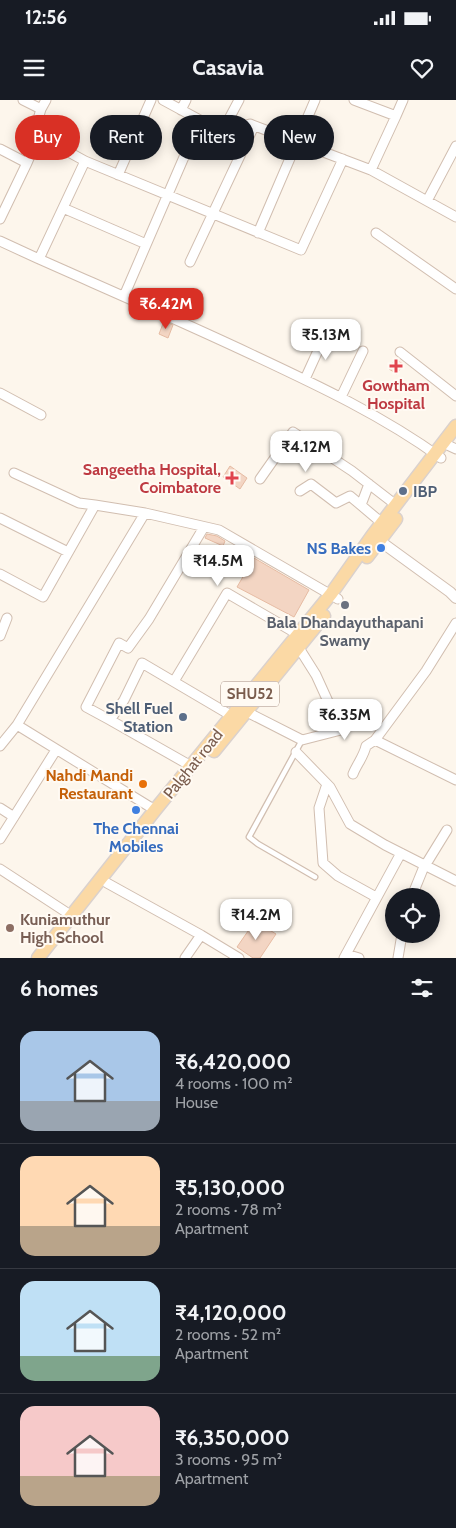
<!DOCTYPE html>
<meta charset="utf-8">
<style>
:root{--surface:#171b24;--page:#20242c;--text:#f1f3f6;--muted:#9ea1a6;--line:#363941;--accent:#d93025}
body{margin:0;font-family:Cabin,sans-serif;background:var(--page);color:var(--text);height:100vh;display:flex;flex-direction:column;font-size:19px;white-space:nowrap}
*{box-sizing:border-box;margin:0}
p{font-size:16px;color:var(--muted)}
.icon{flex:none;width:28px;height:28px;fill:none;stroke:currentColor;stroke-width:2;stroke-linecap:round;stroke-linejoin:round}
.map{position:relative;height:858px;overflow:hidden}
.side{display:flex;flex-direction:column;background:var(--surface);flex:1}
.side>*{flex:none}
.hud{position:absolute;left:15px;top:15px;width:426px;height:45px;display:flex;gap:10px}
.tools{position:absolute;left:385px;top:788px;display:grid;gap:10px}
.tools a{display:grid;place-items:center;width:55px;height:55px;border-radius:50%;background:var(--surface);box-shadow:0 2px 12px #0003;font-size:25px}
.price{position:absolute;translate:-50% -42px;padding:0 11px;border-radius:10px;background:#fff;color:#222;font-size:16px;line-height:32px;filter:drop-shadow(0 1px 2px #0008)}
.price::after{content:'';position:absolute;left:50%;top:30px;width:15px;height:11px;margin-left:-8px;background:inherit;clip-path:polygon(0 0,100% 0,50% 100%)}
.price.selected{background:var(--accent);color:#fff}
ul{padding:0;list-style:none}
li{display:flex;align-items:center;gap:15px;height:125px;padding:0 20px}
li+li{border-top:1px solid var(--line)}
li span{display:grid;place-items:center;flex:none;width:140px;height:100px;border-radius:15px;color:#555}
li>.icon{margin-inline-start:auto}
span .icon{width:60px;height:60px;fill:#fffc;stroke-width:1}
li b{font-size:21px}
h2{display:flex;justify-content:space-between;align-items:center;height:60px;padding:0 20px;font-size:21px}
.pill{padding:0 18px;border-radius:22px;background:var(--surface);box-shadow:0 2px 12px #0003;font-size:18px;line-height:45px}
.pill.selected{background:var(--accent);color:#fff}
.status{display:flex;justify-content:space-between;align-items:center;height:35px;padding:0 25px;background:var(--surface);direction:ltr}
.status svg{height:14px;fill:currentColor}
header{display:flex;justify-content:space-between;align-items:center;height:65px;padding:0 20px;background:var(--surface);font-size:22px;font-weight:700}
.map>svg:first-child{display:block}
</style>
<div class="status"><b>12:56</b><svg viewBox="0 0 49 12"><path d="M0 12V9h3v3zM5 12V6h3v6zM10 12V3h3v9zM15 12V0h3v12zM26 1h20v11H26zM47 4h2v5h-2z"/></svg></div>
<header><svg class="icon" aria-label="menu" viewBox="0 0 24 24"><path d="M4 6h16M4 12h16M4 18h16"/></svg>Casavia<svg class="icon" aria-label="heart" viewBox="0 0 24 24"><path d="M12 20l-8-8c-3-5 5-10 8-4 3-6 11-1 8 4z"/></svg></header>
<div class="map">
<svg width="456" height="858" viewBox="0 0 456 858">
<rect width="100%" height="100%" fill="#fdf6ec"/>
<path fill="#f3d5c3" stroke="#e6bba3" d="M164,221L173,225L168,238L159,234Z
M395,259L403,264L397,274L389,269Z
M230,366L247,378L240,389L223,377Z
M207,434L217,436L225,441L223,446L205,438Z
M254,458L309,490L294,517L237,487Z
M255,821L276,834L260,858H253L237,847Z"/>
<g fill="none" stroke-linecap="round" stroke-linejoin="round">
<defs>
<path id="service" d="M302,640L249,737L258,744L315,777"/>
<path id="minor" d="M23,0L41,9L46,0
M163,0L222,32L250,24L276,34L371,70L456,117
M354,0L396,16L371,70
M41,9L34,33L85,61
M181,10L186,0
M396,16L403,0
M222,32L239,0
M0,49L27,63L0,119
M343,59L301,150L85,61L39,159C111,191 183,222 255,256C319,286 383,316 441,358
M27,63L36,42
M118,75L151,0
M427,101L456,46
M63,108L146,144
M258,133L315,0
M376,133L456,189
M0,141L39,159
M190,162L254,26
M124,196L200,20
M400,252L456,296
M305,279L326,233
M0,293L41,315
M341,297L363,251
M443,343L456,349
M14,373L79,403L95,405
M260,379L293,332L352,371L396,405
M300,391L311,384L336,403L350,396L382,423
M361,405L369,384
M0,418L68,452
M0,474L43,497L95,405L145,413
M456,523L426,571L375,640L456,680
M0,536L7,518
M176,578L227,493L299,535
M247,612L302,640L341,630L316,575L299,548
M110,620L86,607L119,543L128,548L149,519L204,427
M0,646L17,625
M296,652L330,687L350,724L385,745L456,781
M191,666L110,620L124,600L142,563L232,616
M353,674C357,664 364,656 366,646L375,640
M327,684L319,708L323,763L338,776L376,797
M0,708L14,717
M155,710L17,625L145,413L219,430L338,499
M0,739L56,650
M0,769L72,816
M107,783L201,835L239,858
M412,796L423,769L447,730
M346,854L359,858
M185,858L201,835
M344,858L401,753
M398,858L402,834"/>
<path id="tertiary" d="M373,436L450,492L456,498"/>
<path id="primary" d="M367,457L396,419
M214,651L324,516
M38,858L155,710L331,494L372,436L456,326"/>
</defs>
<use href="#service" stroke="#d1beb0" stroke-width="7"/>
<use href="#minor" stroke="#d1beb0" stroke-width="11"/>
<use href="#tertiary" stroke="#d1beb0" stroke-width="12"/>
<use href="#primary" stroke="#dad1cd" stroke-width="15"/>
<use href="#service" stroke="#fff" stroke-width="4.5"/>
<use href="#minor" stroke="#fff" stroke-width="9"/>
<use href="#tertiary" stroke="#fff" stroke-width="10"/>
<use href="#primary" stroke="#fbd9a5" stroke-width="12"/>
</g>
<g fill="#e0444e" stroke="#fffaf3" stroke-width="2">
<path d="M393.5 258.5h5v5h5v5h-5v5h-5v-5h-5v-5h5z"/>
<path d="M229.5 370.5h5v5h5v5h-5v5h-5v-5h-5v-5h5z"/>
</g>
<g fill="#5c6f8a" stroke="#fffaf3" stroke-width="2">
<circle cx="403" cy="391" r="5"/>
<circle cx="183" cy="617" r="5"/>
</g>
<g fill="#3f7fe0" stroke="#fffaf3" stroke-width="2">
<circle cx="381" cy="448" r="5"/>
<circle cx="136" cy="710" r="5"/>
</g>
<circle fill="#6b7280" stroke="#fffaf3" stroke-width="2" cx="345" cy="505" r="5"/>
<circle fill="#e8710a" stroke="#fffaf3" stroke-width="2" cx="143" cy="684" r="5"/>
<circle fill="#8d6e63" stroke="#fffaf3" stroke-width="2" cx="10" cy="828" r="5"/>
<g text-anchor="middle" dominant-baseline="central" stroke-width="4" stroke-linejoin="round" paint-order="stroke">
<rect fill="#fffaf3" stroke="#a28b7f" stroke-width="1" x="221" y="581.5" width="58" height="25" rx="4"/>
<g font-size="15" font-weight="bold" fill="#7a5c4d">
<text x="250" y="594">SHU52</text>
</g>
<g font-size="16" font-weight="bold" fill="#be3a42" stroke="#fffaf3">
<text x="396" y="285">Gowtham<tspan x="396" dy="18">Hospital</tspan></text>
<text x="221" y="369" text-anchor="end">Sangeetha Hospital,<tspan x="221" dy="18">Coimbatore</tspan></text>
</g>
<g font-size="16" font-weight="bold" fill="#4e5e75" stroke="#fffaf3" text-anchor="start">
<text x="413" y="391">IBP</text>
<text x="173" y="608" text-anchor="end">Shell Fuel<tspan x="173" dy="18">Station</tspan></text>
</g>
<g font-size="16" font-weight="bold" fill="#366cbe" stroke="#fffaf3" text-anchor="end">
<text x="371" y="448">NS Bakes</text>
<text x="136" y="728" text-anchor="middle">The Chennai<tspan x="136" dy="18">Mobiles</tspan></text>
</g>
<g font-size="16" font-weight="bold" fill="#5b616d" stroke="#fffaf3">
<text x="345" y="522">Bala Dhandayuthapani<tspan x="345" dy="18">Swamy</tspan></text>
</g>
<g font-size="16" fill="#7a5c4d" stroke="#fffaf3">
<text transform="translate(193 664) rotate(-51)">Palghat road</text>
</g>
<g font-size="16" font-weight="bold" fill="#c56008" stroke="#fffaf3" text-anchor="end">
<text x="133" y="675">Nahdi Mandi<tspan x="133" dy="18">Restaurant</tspan></text>
</g>
<g font-size="16" font-weight="bold" fill="#785e54" stroke="#fffaf3" text-anchor="start">
<text x="20" y="819">Kuniamuthur<tspan x="20" dy="18">High School</tspan></text>
</g>
</g>
</svg>
<div class="tools">
<a><svg class="icon" aria-label="locate" viewBox="0 0 24 24"><circle cx="12" cy="12" r="6"/><path d="M12 2v4M12 18v4M2 12h4M18 12h4"/></svg></a>
</div>
<b class="price selected" style="left:166px;top:230px">₹6.42M</b>
<b class="price" style="left:326px;top:261px">₹5.13M</b>
<b class="price" style="left:306px;top:373px">₹4.12M</b>
<b class="price" style="left:218px;top:487px">₹14.5M</b>
<b class="price" style="left:345px;top:641px">₹6.35M</b>
<b class="price" style="left:256px;top:841px">₹14.2M</b>
<div class="hud">
<a class="pill selected">Buy</a>
<a class="pill">Rent</a>
<a class="pill">Filters</a>
<a class="pill">New</a>
</div>
</div>
<section class="side">
<h2>6 homes<svg class="icon" aria-label="filters" viewBox="0 0 24 24"><path d="M4 7h16M4 17h16"/><circle cx="9" cy="7" r="2"/><circle cx="15" cy="17" r="2"/></svg></h2>
<ul>
<li><span style="background:linear-gradient(#a9c7e8 70%,#9aa5b1 0)"><svg class="icon" aria-label="home" viewBox="0 0 24 24"><path d="M3 11l9-7 9 7M6 9v11h12V9"/></svg></span><div><b>₹6,420,000</b><p>4 rooms · 100 m²</p><p>House</p></div></li>
<li><span style="background:linear-gradient(#ffd9b3 70%,#b9a48a 0)"><svg class="icon" aria-label="home" viewBox="0 0 24 24"><path d="M3 11l9-7 9 7M6 9v11h12V9"/></svg></span><div><b>₹5,130,000</b><p>2 rooms · 78 m²</p><p>Apartment</p></div></li>
<li><span style="background:linear-gradient(#bfe0f5 75%,#7fa58c 0)"><svg class="icon" aria-label="home" viewBox="0 0 24 24"><path d="M3 11l9-7 9 7M6 9v11h12V9"/></svg></span><div><b>₹4,120,000</b><p>2 rooms · 52 m²</p><p>Apartment</p></div></li>
<li><span style="background:linear-gradient(#f6c9c9 70%,#b9a48a 0)"><svg class="icon" aria-label="home" viewBox="0 0 24 24"><path d="M3 11l9-7 9 7M6 9v11h12V9"/></svg></span><div><b>₹6,350,000</b><p>3 rooms · 95 m²</p><p>Apartment</p></div></li>
</ul>
</section>
